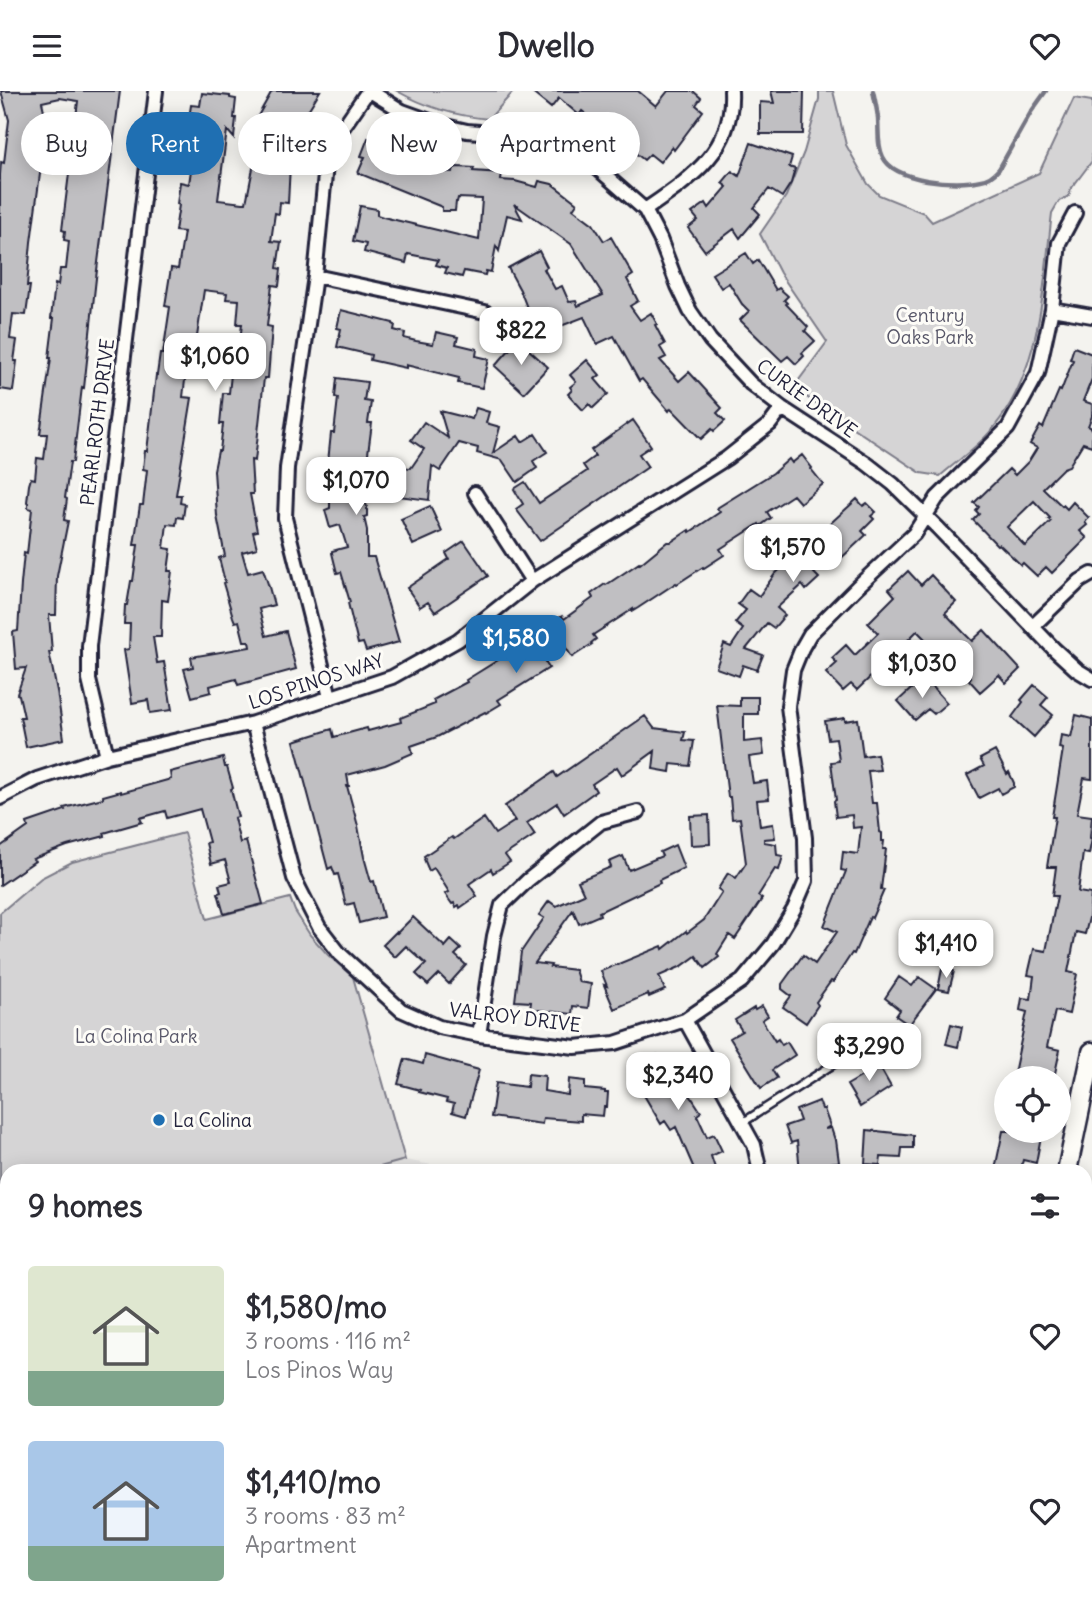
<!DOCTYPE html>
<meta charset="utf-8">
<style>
:root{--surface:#fff;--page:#f2f2f3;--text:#2b2b33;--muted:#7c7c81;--accent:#1f6fb2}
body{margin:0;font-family:Delius,sans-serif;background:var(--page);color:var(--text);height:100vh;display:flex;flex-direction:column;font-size:26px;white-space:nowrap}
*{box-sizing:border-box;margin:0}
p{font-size:23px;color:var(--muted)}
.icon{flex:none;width:38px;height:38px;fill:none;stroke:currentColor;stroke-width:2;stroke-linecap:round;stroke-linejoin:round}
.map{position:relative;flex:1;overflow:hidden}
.details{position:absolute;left:0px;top:1073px;width:1092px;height:450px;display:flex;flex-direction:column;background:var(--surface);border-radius:21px 21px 0 0;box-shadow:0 4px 18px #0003}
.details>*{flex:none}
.hud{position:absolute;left:21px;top:21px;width:700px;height:63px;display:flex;gap:14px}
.tools{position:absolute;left:994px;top:975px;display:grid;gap:14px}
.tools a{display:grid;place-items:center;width:77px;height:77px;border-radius:50%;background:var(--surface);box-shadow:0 4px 18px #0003;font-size:35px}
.price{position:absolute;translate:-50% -60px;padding:0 16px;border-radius:14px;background:#fff;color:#222;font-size:23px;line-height:46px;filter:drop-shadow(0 2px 4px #0008)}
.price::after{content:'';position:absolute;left:50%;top:42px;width:21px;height:16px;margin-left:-10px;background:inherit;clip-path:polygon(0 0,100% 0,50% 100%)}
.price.current{background:var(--accent);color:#fff}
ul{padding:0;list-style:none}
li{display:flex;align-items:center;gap:21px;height:175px;padding:0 28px}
li span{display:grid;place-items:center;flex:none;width:196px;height:140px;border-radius:7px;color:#555}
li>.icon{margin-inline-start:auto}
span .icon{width:84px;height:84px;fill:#fffc;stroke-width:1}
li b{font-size:30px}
h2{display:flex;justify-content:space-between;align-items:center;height:84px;padding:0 28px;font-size:30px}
.pill{padding:0 24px;border-radius:32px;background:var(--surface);box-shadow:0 4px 18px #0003;font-size:24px;line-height:63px}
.pill.current{background:var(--accent);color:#fff}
header{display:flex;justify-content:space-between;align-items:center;height:91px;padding:0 28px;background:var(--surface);font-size:32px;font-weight:700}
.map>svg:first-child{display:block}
</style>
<header><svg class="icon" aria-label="menu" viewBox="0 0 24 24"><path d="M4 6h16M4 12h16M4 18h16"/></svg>Dwello<svg class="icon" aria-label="heart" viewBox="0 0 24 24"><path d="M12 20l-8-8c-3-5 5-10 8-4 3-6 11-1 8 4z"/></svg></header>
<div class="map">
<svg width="1092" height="1522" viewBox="0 0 1092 1522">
<rect width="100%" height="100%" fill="#f4f3ef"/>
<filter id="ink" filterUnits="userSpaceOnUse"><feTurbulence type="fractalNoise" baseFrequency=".0143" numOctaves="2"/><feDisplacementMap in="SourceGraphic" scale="14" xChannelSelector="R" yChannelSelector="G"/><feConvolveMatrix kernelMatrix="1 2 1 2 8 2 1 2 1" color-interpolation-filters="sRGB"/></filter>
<g filter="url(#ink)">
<path fill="#e4e3e2" d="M405,1069L464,1080H365Z"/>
<path fill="#d5d4d5" stroke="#7c7b88" stroke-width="2" d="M397,0H514L489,28C456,25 427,17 397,0Z
M819,0H833L846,54L868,93L879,104L924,122L932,131L1039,82L1074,7L1092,10V70L1071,98L1069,105L1059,110L1052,122C1043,195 1042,284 989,342C975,358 956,371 940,385L921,382L793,297L827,251L780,182L760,143L786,105L804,61L819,8Z
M184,742L207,828L290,807L295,820L310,844L328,864L353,886L405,1069L365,1080H7V1516H91L90,1522H0V822L41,787L72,771Z"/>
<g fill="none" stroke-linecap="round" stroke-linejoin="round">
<path stroke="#757582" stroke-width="4.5" d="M873,0C875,9 877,18 878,27C879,39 877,55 883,66C895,91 956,95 981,89C988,88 994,84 999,78L1031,21L1046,0"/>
</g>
<path fill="#c0bfc2" stroke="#22223b" stroke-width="2" fill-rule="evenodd" d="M1,0H120L96,187L84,297L82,296L73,371H70L65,407L67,408L64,429L68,430L57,485L56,524H49L52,561H49L57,600L64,648L26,656L20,626H24L19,604L17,603L26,577L16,578L13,541L18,540L21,493L24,462L27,463L32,418L28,417V412L27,411L29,394L31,387L35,388L37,367L44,368L47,343H40L51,267H49L54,227H51L55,193L58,194L60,178H66L69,150L64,149L65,140L62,139L78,10L60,7L42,11L45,24L43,45H45L31,151L27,195H30L26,224L13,223L10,248L17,249L14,270H17L13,300L0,298V84L1,71L4,72L9,29Z
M272,0H320L299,34L290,29L285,73L290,74L288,112L280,111L279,123L275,122L271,150L281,151L277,177L281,178L279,195L272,194L267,235L272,236L268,287H264L255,370L251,369L253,403H250L257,440L253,441L257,457L242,461L248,482L263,478L269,496L274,514L259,518L266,545L286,540L296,578L238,594L236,588L210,595L211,601L192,606L184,578L193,576L191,566L250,556L249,550H244L239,530L235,531L233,526L223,492L225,491L219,467L225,465L217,425L214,379L218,360H220L223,333H220L223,302H229L233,265L238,266L242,233H237L239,209L226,208L227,202L204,199L196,252L199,253L197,276L196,282L186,281L183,306L192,307L176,404H181L180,412L185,413L183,427L177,426L176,434L167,433L164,457L171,458L168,480H172L168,510L162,509L161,546H153L157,572L164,571L172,619L150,622L148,609L132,612L124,559L129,558L130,533H124L125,514H127L131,490H133L138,454H134L140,414H143L147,379L143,378L145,360H147L156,284H157L160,263H163L170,216L165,215L171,177L178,178L184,141L175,140L179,114L177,113L180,91L189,93L193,65L189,64L191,53H185L191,14L200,15L202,2L230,5V7L236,8L234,27H236L234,47L227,39L218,109L243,112H246L254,72L241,55Z
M530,0H638L656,15L668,0H693L701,7L696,14L703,20L674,59L672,56L660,71L650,63L644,69L582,20L579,24L559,7L551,17Z
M771,0H804L803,43H760V11L774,12Z
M368,47L421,67L418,74L432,80L453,81L454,77L458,76L474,77L473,80L502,82L501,89L515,90L537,96L539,90L552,93L577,112L573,118L593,133L604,150L611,146L633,184L627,188L638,210L630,215L640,229L651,222L657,233L655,234L665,253L660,256L666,266L660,269L679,290L689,281L722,317L717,322L725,330L714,340L712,338L701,348L671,317L669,320L642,288L639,290L614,245L597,253L584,226L548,240L545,232L541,235L536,225L531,227L520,199L508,177L539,160L547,176L544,178L555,198L562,195L569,211L576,210L578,215L603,204L571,153L514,113L522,128L507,124L499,160L496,155L491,181L486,180L485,184L464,180L462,186L445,182L447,177L436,174L438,169L408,163L406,172L364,161L366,153L353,150L360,115L377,118V124L383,126L479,149L482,108L458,107L457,111H456L455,120H442V116L358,82L365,66L361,65Z
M751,52L792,66L789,76L795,78L791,92L782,106L769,98L754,117L760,123L740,147L734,138L705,160L688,137L698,129L692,122L706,112L709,117L727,96L722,92L732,80L739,85Z
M746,162L753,173L758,169L776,199L779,197L788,205L784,209L787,212L786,213L808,236L805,240L815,250L802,262L804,265L796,273L788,265L782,270L740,229L749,220L742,213L729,192L721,197L712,183Z
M341,219L393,232V233L395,234L394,239L405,242L404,247L416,250L433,253L436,241L458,246L456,253L477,258L476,265L489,268L482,297L458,292L459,287L406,274V277L370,269L371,264L337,256L341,238L337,237Z
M518,249L548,276L524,302L495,275Z
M1074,256L1092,263V288L1083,310L1092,313V325L1088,335L1092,337V355L1083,352L1069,375L1063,377L1043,397L1062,415L1063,414L1067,418L1073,411L1089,427L1085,431L1087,434L1080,440L1087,447L1052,482L1046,476L1037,485L1023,472L1021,474L999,453L997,454L973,429L979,423L976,420L979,416L974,412L1009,378L1015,384L1029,370L1037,357L1030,353L1040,335L1043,337L1059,299L1061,300L1073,269L1070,268ZM1034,410L1050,427L1048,428L1051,430L1025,455L1007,436Z
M587,269L600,284L595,288L608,303L593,317L589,313L583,319L568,303L572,299L570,296L576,291L570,284Z
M337,287L367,291L364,310L371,311L368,332H372L367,370V386H362V389H361V407L365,410L367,416V425L364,426L367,439V466H374L399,551L366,560L363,552L358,553L348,512L350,511L341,481L337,482L332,462V460L347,456L340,434L330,437L325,419L330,417V389H325V371H328L331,342H334L338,307L335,306Z
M476,317L489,321L486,332L500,336L493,362L518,345L522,351L535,343L547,361L533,370L537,377L517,391L502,369L477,362L478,357L459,352L440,380L432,375L429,409L390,404L391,387L395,388L396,376L411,377L424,358L411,349L424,331L448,347L440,320L472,328Z
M633,329L651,355L639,363L648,376L540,450L516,418L523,413L514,398L525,391L539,412L587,380L583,374L595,365L591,359Z
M802,364L812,377L811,378L823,393L800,412L793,404L767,421L771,427L760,435L759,433L720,458L724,464L704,477L703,476L677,493L676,492L638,517L633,520V518L593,544L596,548L591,552L592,553L572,566L566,557L545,571L549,577L498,609L501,613L486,622L485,621L437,646L411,655L413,662L385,674L347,684L349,695H347L358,735L364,766L371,791L374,790L383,826L359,832L354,812L346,814L338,783L335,784L332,776L328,778L294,650L332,638L334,646L367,637L368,640L401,631L400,627L435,613L433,609L467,591L466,589L498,569L496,567L544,536L562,525L564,528L593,507L591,503L605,493L606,494L639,472L640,473L667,451H671L689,439L690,441L720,421L717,417L773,382L789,368L792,372Z
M857,408L863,415L867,412L876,421L871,425L874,428L862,440L866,444L836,472L831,466L814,482L819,487L806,499L802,494L777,517L785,524L774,537L767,532L746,558L763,564L757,579L743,574L739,585L716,577L724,553L731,556L743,538L735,532L746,519L738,513L749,498L759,505L775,483Z
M430,415L442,441L413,454L401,428Z
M464,450L488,485L435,521L428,511L420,516L407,497L449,468L446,462Z
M908,480L921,494L931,484L956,511L945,522L964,542L972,550L984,539L1020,578L1006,592L999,584L980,601L969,589L971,586L937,550L932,555L917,540L897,560L903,567L894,576L887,570L857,599L851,593L843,600L826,582L837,572L832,567L846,554L855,564L878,542L868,532L895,505L889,498Z
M924,586L947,612L934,623L928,618L915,629L898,610Z
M1034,594L1048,606L1041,614L1053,624L1034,646L1012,626L1023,611L1021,609Z
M740,606H758V623H744V651L762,649L764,664L749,666L753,692L767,690L769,708L757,709L760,735L773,733L775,747L764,748V751L776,753L777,764L783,765L779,779L775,778L758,805L762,808L735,848L729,844L717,863L719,866L705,877L696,865L682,875L659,885L665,899L649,906L648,903L614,918L604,894L607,895L601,880L662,855L663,858L686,840L687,842L704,829L722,801L718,798L728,782L736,787L746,772L740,727L732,728L730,706H728L717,614L740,615Z
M1076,624L1092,628V688L1084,687L1077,723L1092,725L1090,747L1092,748L1089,763L1083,762L1078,801L1091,803L1089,827L1085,843L1076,841L1068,881L1077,883L1069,923L1055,920L1047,956L1060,959L1054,987H1013L1027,921L1020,919L1022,907L1031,908L1034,885L1028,884L1034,858L1046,860L1057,805H1052L1056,776H1047L1055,726H1052L1063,658L1059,657L1061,644L1071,646Z
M645,625L654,637L685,641L683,649L694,650L690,675L671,673L670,681L653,678L655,660L622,684L617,676L592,693L596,700L564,723L557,712L527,732L535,744L505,764L510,771L493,782L491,778L469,793L477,805L460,817L459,814L456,816L454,812L452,813L445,803L449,801L434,777L429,780L424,768L425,767L424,765L452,746L454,748L484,727L495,743L515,730L505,715L554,681L557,686Z
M845,627V630L858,628L863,665L877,663L880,679L868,680L872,712H877L880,741L882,742V750H884L883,758H886L881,798L884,799L872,827L870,826L854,863L852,862L833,891L831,890L816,911L818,914L806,932L783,916L791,905L782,898V893L803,864L815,873L837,841L824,835L846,780L841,779L843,761L858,763L861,736L853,737L852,724L836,726L834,710L836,709L831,671L839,670L836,647L828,648L825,630Z
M995,660L1007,683L1009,681L1014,692V696L1001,703L998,697L979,707L967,684L984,675L980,668Z
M223,667L225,676H227L233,697L231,698L238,726L234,727L240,752L246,750L263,813L224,823L218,802L221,801L219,794L231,791L225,769L211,773L206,752L209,751L200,718L167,727L165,720L140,727L142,731L104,742L105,745L67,755L33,768L35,770L0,794V756L28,736L27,732L65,719L64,717L103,707V705L121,700V702L171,688L170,681Z
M709,724L710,753L691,754L690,725Z
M675,754L684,777L659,789L660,792L599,821L600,824L579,833L573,819L535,872L551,874L550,876L575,879L579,891L591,893L588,917L573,915L572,923L530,918L531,911L515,910L521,861L544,827L539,824L549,810L556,815L584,803L578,790L611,776L609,771L623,765L629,779L662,765L660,761Z
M413,826L445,856L451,849L461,858L455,864L466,874L449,893L439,883L428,894L416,883L426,873L406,855L395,866L383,854L396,841L397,842Z
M942,878L954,880L949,900L938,898Z
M899,886L912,895L919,886L936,898L909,934L896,925L900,919L885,907Z
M762,915L768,925L762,929L775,950L778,948L782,954L787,951L795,964L772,979L777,987L761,997L730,947L742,940L735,929L754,917L755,919Z
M951,933L962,936L958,956L946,953Z
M425,964L479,979L466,1025L452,1021L454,1013L446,1011L447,1008L419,1001L420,999L398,993L405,968L423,973Z
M657,964L665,977L669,975L671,977L672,976L701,1021L697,1024L707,1046L714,1043L722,1060L711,1065L716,1080H695L676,1036L671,1039L665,1030L661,1033L635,989L639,986L636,978Z
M874,966L891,996L860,1016L847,994L864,984L859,976Z
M528,983L545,985L544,1000L568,1004L569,988L585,990V998L605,1000V1002H608L607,1016H604L603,1025L581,1023V1030L543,1027L542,1033L491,1026L496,992L527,996Z
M819,1010L822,1018H824L830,1035L825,1038L831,1037L835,1049H836L839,1071L820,1073L821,1080H800L797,1050L791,1052L785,1035L800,1030L796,1019Z
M867,1039L913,1044V1057H902L901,1067L881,1066L880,1074L865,1073Z
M1003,1040H1042L1036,1072L1023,1069L1020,1080L995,1078Z"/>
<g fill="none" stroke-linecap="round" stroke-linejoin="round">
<defs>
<path id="lane" d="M742,1032L854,960L871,943"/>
<path id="street" d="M370,0L402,20L441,34L467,40L518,44L567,61L596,76L645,119L660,148L678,195L690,220L710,249L751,293L782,317L866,372L893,393L938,437L1054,558L1077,579L1092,588
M645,119C690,88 734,60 731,0
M315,185L485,221
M1052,218L1092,225
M475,402L532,490
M1032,536L1080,490L1092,483
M330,606L285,427L287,377L315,185L326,74L339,42L368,0
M253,632L294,787L319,836L340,863L401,919L439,936L479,944L575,956L615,952L685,929L742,890L773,853L794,818L806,790L805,747L788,615L793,579L802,557L810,543L857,496L914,443L937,407L1008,337L1038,282L1052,218L1059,152L1075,122
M107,665L89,589V555L156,0
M0,707L37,688L107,665L253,632L392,586L458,549L532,490L727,367L770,333L782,317
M685,929L754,1054L760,1080
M479,944L494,845L502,814L528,789L601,731L638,721
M1085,1323L1092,1326
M745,1516L758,1522
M1084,1516L1092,1519
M105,1522L106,1516"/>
<path id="secondary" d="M1067,1080L1092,961
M845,1522L851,1516"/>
</defs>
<use href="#lane" stroke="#22223b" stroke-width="11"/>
<use href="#street" stroke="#22223b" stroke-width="18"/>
<use href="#secondary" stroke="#22223b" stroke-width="23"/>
<use href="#lane" stroke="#fdfcf7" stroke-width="6"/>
<use href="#street" stroke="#fdfcf7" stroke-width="12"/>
<use href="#secondary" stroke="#fdfcf7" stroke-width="18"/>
</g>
</g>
<circle fill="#1f6fb2" stroke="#fdfcf7" stroke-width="2.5" cx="159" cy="1029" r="7"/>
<g text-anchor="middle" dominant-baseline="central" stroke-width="6" stroke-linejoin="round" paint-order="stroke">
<g font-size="19" fill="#585769" stroke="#fdfcf7">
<text x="930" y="224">Century<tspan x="930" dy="22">Oaks Park</tspan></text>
<text x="136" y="945">La Colina Park</text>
</g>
<g font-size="19" fill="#22223b" stroke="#fdfcf7">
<text transform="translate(807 307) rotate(36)">CURIE DRIVE</text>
<text transform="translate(97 331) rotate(-83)">PEARLROTH DRIVE</text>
<text transform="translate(316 590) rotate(-18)">LOS PINOS WAY</text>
<text transform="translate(515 926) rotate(7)">VALROY DRIVE</text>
</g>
<g font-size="19" fill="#22223b" stroke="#fdfcf7" text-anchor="start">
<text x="173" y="1029">La Colina</text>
</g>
</g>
</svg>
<div class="tools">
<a><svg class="icon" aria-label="locate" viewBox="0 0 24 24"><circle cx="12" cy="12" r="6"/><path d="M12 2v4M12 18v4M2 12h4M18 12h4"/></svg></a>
</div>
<b class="price" style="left:521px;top:276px">$822</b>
<b class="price" style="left:215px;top:302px">$1,060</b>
<b class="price" style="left:356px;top:426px">$1,070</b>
<b class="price" style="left:793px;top:493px">$1,570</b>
<b class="price current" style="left:516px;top:584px">$1,580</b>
<b class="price" style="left:922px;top:609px">$1,030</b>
<b class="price" style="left:946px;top:889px">$1,410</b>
<b class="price" style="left:869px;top:992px">$3,290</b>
<b class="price" style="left:678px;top:1021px">$2,340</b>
<div class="hud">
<a class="pill">Buy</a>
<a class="pill current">Rent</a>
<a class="pill">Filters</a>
<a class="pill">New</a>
<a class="pill">Apartment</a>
</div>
<section class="details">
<h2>9 homes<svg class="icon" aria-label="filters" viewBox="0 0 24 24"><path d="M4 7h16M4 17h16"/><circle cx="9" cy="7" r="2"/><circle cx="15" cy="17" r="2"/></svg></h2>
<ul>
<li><span style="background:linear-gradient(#dfe7d0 75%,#7fa58c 0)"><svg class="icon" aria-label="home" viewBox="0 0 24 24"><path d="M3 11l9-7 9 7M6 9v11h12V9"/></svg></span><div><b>$1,580/mo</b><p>3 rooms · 116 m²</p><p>Los Pinos Way</p></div><svg class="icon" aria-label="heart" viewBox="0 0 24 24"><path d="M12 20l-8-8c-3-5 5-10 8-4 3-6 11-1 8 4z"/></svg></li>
<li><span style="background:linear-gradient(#a9c7e8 75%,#7fa58c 0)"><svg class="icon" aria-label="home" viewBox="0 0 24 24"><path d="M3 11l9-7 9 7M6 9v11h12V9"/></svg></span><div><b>$1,410/mo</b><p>3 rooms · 83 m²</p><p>Apartment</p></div><svg class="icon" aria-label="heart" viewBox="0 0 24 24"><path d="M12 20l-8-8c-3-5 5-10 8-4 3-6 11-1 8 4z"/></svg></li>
</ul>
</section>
</div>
